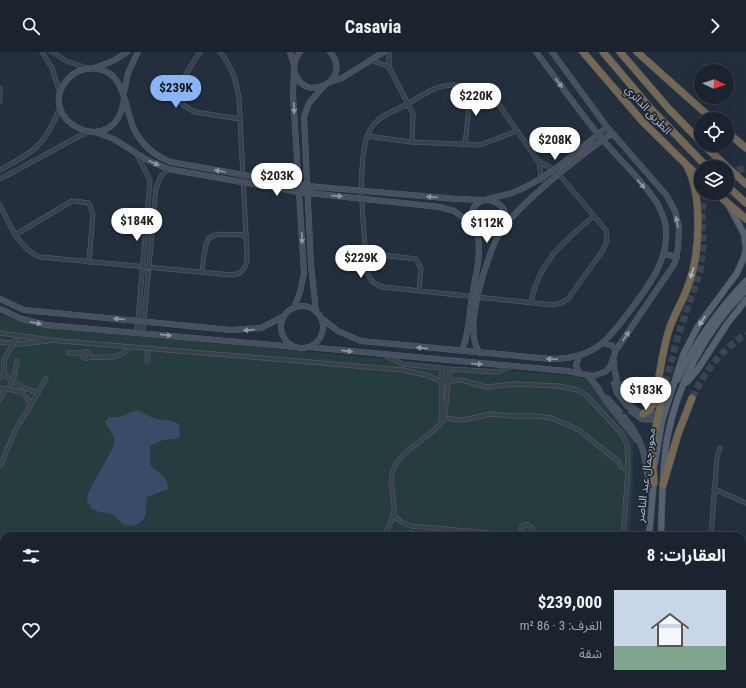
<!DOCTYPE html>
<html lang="ar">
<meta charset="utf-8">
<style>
:root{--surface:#1b232e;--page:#282f3a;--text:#f1f3f6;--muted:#a0a4aa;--line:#39404a;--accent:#8ab4f8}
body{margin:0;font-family:"Roboto Condensed","Noto Sans Arabic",sans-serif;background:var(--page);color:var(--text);direction:rtl;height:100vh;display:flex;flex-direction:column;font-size:15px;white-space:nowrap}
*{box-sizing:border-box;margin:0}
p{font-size:13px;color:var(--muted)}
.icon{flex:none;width:22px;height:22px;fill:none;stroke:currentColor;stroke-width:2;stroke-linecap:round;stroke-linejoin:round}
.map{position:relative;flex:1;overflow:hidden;direction:ltr}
.side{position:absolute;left:0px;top:480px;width:746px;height:156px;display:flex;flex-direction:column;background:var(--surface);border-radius:12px 12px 0 0;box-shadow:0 4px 16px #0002,0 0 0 1px var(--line);direction:rtl}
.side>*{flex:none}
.needle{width:26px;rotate:94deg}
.fabs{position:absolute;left:694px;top:12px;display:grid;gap:8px}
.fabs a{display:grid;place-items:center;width:40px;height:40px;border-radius:50%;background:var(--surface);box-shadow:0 4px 16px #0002,0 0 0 1px var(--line);font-size:20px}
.price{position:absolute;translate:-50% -34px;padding:0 9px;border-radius:14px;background:#fff;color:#222;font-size:13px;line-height:26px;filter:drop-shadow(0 1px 2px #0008)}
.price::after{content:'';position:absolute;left:50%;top:24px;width:12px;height:9px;margin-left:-6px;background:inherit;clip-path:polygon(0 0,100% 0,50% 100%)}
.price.active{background:var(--accent);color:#111}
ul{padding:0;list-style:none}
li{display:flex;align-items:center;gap:12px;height:100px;padding:0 20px}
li+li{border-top:1px solid var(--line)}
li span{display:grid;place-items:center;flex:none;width:112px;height:80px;border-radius:0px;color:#555}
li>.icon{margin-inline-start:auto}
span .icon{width:48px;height:48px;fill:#fffc;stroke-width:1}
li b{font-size:17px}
h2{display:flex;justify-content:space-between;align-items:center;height:48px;padding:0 20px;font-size:17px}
header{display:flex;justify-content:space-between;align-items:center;height:52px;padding:0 20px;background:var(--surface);font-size:18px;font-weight:700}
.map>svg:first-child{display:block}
</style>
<header><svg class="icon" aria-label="forward" viewBox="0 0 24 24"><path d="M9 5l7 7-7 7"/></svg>Casavia<svg class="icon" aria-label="search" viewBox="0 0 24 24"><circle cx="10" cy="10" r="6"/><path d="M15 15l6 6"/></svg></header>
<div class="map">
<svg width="746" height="636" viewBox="0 0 746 636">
<rect width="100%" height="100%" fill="#242f3e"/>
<path fill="#263c3f" d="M0,263L36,275L387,307L395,311L504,321L512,319L575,324L589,329L617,362L633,389V432L629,484H4V632H620V636H0Z"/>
<path fill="#394c67" d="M136,358C142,359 146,363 151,365C161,369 170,366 179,372L180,383L178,387L163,388L150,394V413C157,421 169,424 168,437L147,445L145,465L141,470L134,474L124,473L112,462L96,459L91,456L87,448C89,430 117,399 114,386C113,380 107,375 105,370L109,365H119Z"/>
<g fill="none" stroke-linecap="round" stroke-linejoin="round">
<path stroke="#3a4453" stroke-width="7" stroke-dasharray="7 3.5" stroke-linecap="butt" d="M727,121L746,116
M663,341L678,284L700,219L703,193L702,157L708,141
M692,346C705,319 721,298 746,282"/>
<defs>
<path id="street" d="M42,0L52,16L60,41
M52,0L66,9L87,16
M200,0C190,16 175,33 183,53L195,60L240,67
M389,0V15L413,62L412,90
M371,8L389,15
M454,33L480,37L493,44L538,109L556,119L606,178L607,189L603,198L568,247L561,251L553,253L383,235C373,232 369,227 367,218C365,184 353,100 373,73C382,62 397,58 409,51C424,42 436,33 454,33Z
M0,37V49
M367,84L412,90L480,93L517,79
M465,93L471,36
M136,101L150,128L137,280
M539,109L541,126L547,132
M0,118C35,99 45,94 60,55
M0,127L87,80
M0,153C10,173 18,196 40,205L232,223C243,222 247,215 247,204L239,46C236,27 232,15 220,0
M15,183L72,149L89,151L93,162L89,210
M366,201L416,207L421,216L419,238
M202,220C207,179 204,181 246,183
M531,250C539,209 563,190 594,164
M143,280L156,136L161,124L168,117
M0,281L50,288L403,318L426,323L442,330L462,328L486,335L514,332L558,334L578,338L587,344L622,382L627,393L628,418L623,484
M0,290L19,292L48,289
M82.5 303a3.5 3.5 0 1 1 7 0a3.5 3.5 0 1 1-7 0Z
M69,301H84
M384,303L403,312L450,317L498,320L511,315
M89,305C104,305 120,308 131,295
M147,309L148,297
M4,324V307L18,284
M0,325L4,324L8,325L11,331L8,337L0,336
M10,327L22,335L38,341
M13,330L17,309
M8,337L22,340L31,352
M0,347L6,337
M442,366L463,368L491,362L510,364H537L551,366L579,378L619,410L621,415L628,418
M442,368V316
M0,414L15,379L46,327
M714,437L746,451
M393,463L401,470L412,474L520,484
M384,484C388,476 393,467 394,458C395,445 388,431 393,418C402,396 430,386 444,368L450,317
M393,484L411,481L429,484
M520,484L522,474L527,472L532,476L531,484
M711,484L717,405L720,396
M742,518L746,510
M428,632L429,636
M433,632L436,636
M544,632L565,636
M566,632L582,636
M469,636L487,632
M490,636L505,632
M602,636L604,632"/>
<path id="secondary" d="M290,0L294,13
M300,0C295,6 293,13 295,21C305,53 354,27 330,0
M94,16L113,9L127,0
M330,30L342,26L384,0
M124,40L128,21L138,0
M124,47C116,112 31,67 68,27C76,18 87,15 99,17C127,23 124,58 135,79C143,94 155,104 171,110L307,134L457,147L485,148
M95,80L114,87L147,108L168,117L299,140L440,155L454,159L472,172
M489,148C505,151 512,167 500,179L488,183C475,181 465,166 475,154C483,145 501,145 512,141C548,127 577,99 607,75
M505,173C534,139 576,107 612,81
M665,202L677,205
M0,247L24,258L231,278L261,276L284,264
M281 275a21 21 0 1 1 42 0a21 21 0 1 1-42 0Z
M294,256L300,240L304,221L293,42L294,17
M0,257L22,267L46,273L296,295
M316,260L311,213L304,65L309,51L325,33
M321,266L338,279L361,289L551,307C593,307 605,291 629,260C647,236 668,210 666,179C666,169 662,160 657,151C641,126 616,105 598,82C576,56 557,27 536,0
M604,291L611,293L616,298
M308,295L567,319L593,324L605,320L610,315L616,298L675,211L678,195L679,176L675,159L667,144L607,75L552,0
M462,299C469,282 469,263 472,244C476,221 482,202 477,179
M480,301C461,278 488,204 500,179
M579,305L576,313L579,321
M614,309C613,330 631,372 658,360
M587,323L599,337
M614,331L617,341L627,354
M596,334L609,353L637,388
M607,346L620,360
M631,359L642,367L657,368
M624,365C650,397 643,410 652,446
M742,557H746
M742,574H746"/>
<path id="primary" d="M677,328C695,291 717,259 746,229
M687,330L698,317L727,272L746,248
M655,411L662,369L683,303L698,274L737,221L744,205L746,196L744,182L729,154
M649,484L654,428
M661,484C662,452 662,419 667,387C677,332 706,277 746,238
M637,636V632
M652,636L653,632"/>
<path id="highway" d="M583,0L642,69L701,127
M603,0L651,57L707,115
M620,0L669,57L701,90
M637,0L712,67
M727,80L746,96
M704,93L727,115
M727,115L746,132
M727,134L746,151
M716,141L746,167
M643,362L649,358L653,352C660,328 661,302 669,278C674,262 683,249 688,234C700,203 703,144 687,114
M654,431L652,394L663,341
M663,433L678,382L692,346"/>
</defs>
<use href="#street" stroke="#565f6c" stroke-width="5"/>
<use href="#secondary" stroke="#565f6c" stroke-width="6"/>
<use href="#primary" stroke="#414a57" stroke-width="7"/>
<use href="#highway" stroke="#434c59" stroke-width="8"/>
<use href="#street" stroke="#38414e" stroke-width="4"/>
<use href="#secondary" stroke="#465061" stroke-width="5.5"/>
<use href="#primary" stroke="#56606e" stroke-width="6"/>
<use href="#highway" stroke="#746855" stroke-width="7"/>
</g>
<defs><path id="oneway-solid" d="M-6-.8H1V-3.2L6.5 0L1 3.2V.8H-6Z"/></defs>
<g fill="#8e96a5">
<use href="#oneway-solid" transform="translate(559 31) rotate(53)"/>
<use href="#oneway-solid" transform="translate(294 56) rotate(87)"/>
<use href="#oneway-solid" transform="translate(154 111) rotate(25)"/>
<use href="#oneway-solid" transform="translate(220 119) rotate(-170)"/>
<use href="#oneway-solid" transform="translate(641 132) rotate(49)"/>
<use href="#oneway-solid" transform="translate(337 144) rotate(5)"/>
<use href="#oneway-solid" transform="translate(432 145) rotate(-175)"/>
<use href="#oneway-solid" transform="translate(677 170) rotate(-101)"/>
<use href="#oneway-solid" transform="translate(302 186) rotate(87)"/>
<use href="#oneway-solid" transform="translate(119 267) rotate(-175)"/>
<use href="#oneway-solid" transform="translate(36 271) rotate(11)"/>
<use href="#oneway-solid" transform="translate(249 278) rotate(175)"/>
<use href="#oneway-solid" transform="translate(166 283) rotate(6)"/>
<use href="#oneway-solid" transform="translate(626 284) rotate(-56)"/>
<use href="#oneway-solid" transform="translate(422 296) rotate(-174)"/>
<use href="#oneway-solid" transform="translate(347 299) rotate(6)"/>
<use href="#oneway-solid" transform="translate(552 307) rotate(-178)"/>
<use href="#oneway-solid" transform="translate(477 312) rotate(5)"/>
</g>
<use fill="#aeb4bd" href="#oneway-solid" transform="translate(692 221) rotate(106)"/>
<use fill="#a1aab7" href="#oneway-solid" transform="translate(702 269) rotate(123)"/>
<g text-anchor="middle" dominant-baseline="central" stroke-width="3.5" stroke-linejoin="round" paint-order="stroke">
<g font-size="11" fill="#b4bcc9" stroke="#1d2633">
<text transform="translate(648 58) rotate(47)">الطريق الدائري</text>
<text transform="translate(646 423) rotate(-83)">محور جمال عبد الناصر</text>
</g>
</g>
</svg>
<div class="fabs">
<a><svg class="needle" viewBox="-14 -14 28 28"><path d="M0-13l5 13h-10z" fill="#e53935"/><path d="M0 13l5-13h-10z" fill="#a0a4aa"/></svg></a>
<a><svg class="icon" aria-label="locate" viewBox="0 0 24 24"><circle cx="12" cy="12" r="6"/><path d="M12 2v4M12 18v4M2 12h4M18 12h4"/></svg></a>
<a><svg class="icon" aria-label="layers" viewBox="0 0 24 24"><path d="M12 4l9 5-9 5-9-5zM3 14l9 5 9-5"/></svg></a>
</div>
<b class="price active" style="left:176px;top:57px">$239K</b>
<b class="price" style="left:476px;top:65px">$220K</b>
<b class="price" style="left:555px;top:109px">$208K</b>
<b class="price" style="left:277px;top:145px">$203K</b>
<b class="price" style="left:137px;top:190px">$184K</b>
<b class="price" style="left:487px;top:192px">$112K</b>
<b class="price" style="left:361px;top:227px">$229K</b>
<b class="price" style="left:646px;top:359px">$183K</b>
<section class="side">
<h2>العقارات: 8<svg class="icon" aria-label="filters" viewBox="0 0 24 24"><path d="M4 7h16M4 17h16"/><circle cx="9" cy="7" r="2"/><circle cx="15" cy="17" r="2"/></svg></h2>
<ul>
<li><span style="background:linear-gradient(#c9d6e8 70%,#7fa58c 0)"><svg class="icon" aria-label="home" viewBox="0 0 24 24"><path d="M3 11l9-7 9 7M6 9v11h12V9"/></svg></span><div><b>$239,000</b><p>الغرف: 3 · 86 m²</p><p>شقة</p></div><svg class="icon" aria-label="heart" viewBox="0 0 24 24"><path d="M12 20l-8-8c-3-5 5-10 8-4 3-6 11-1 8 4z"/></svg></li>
</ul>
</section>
</div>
